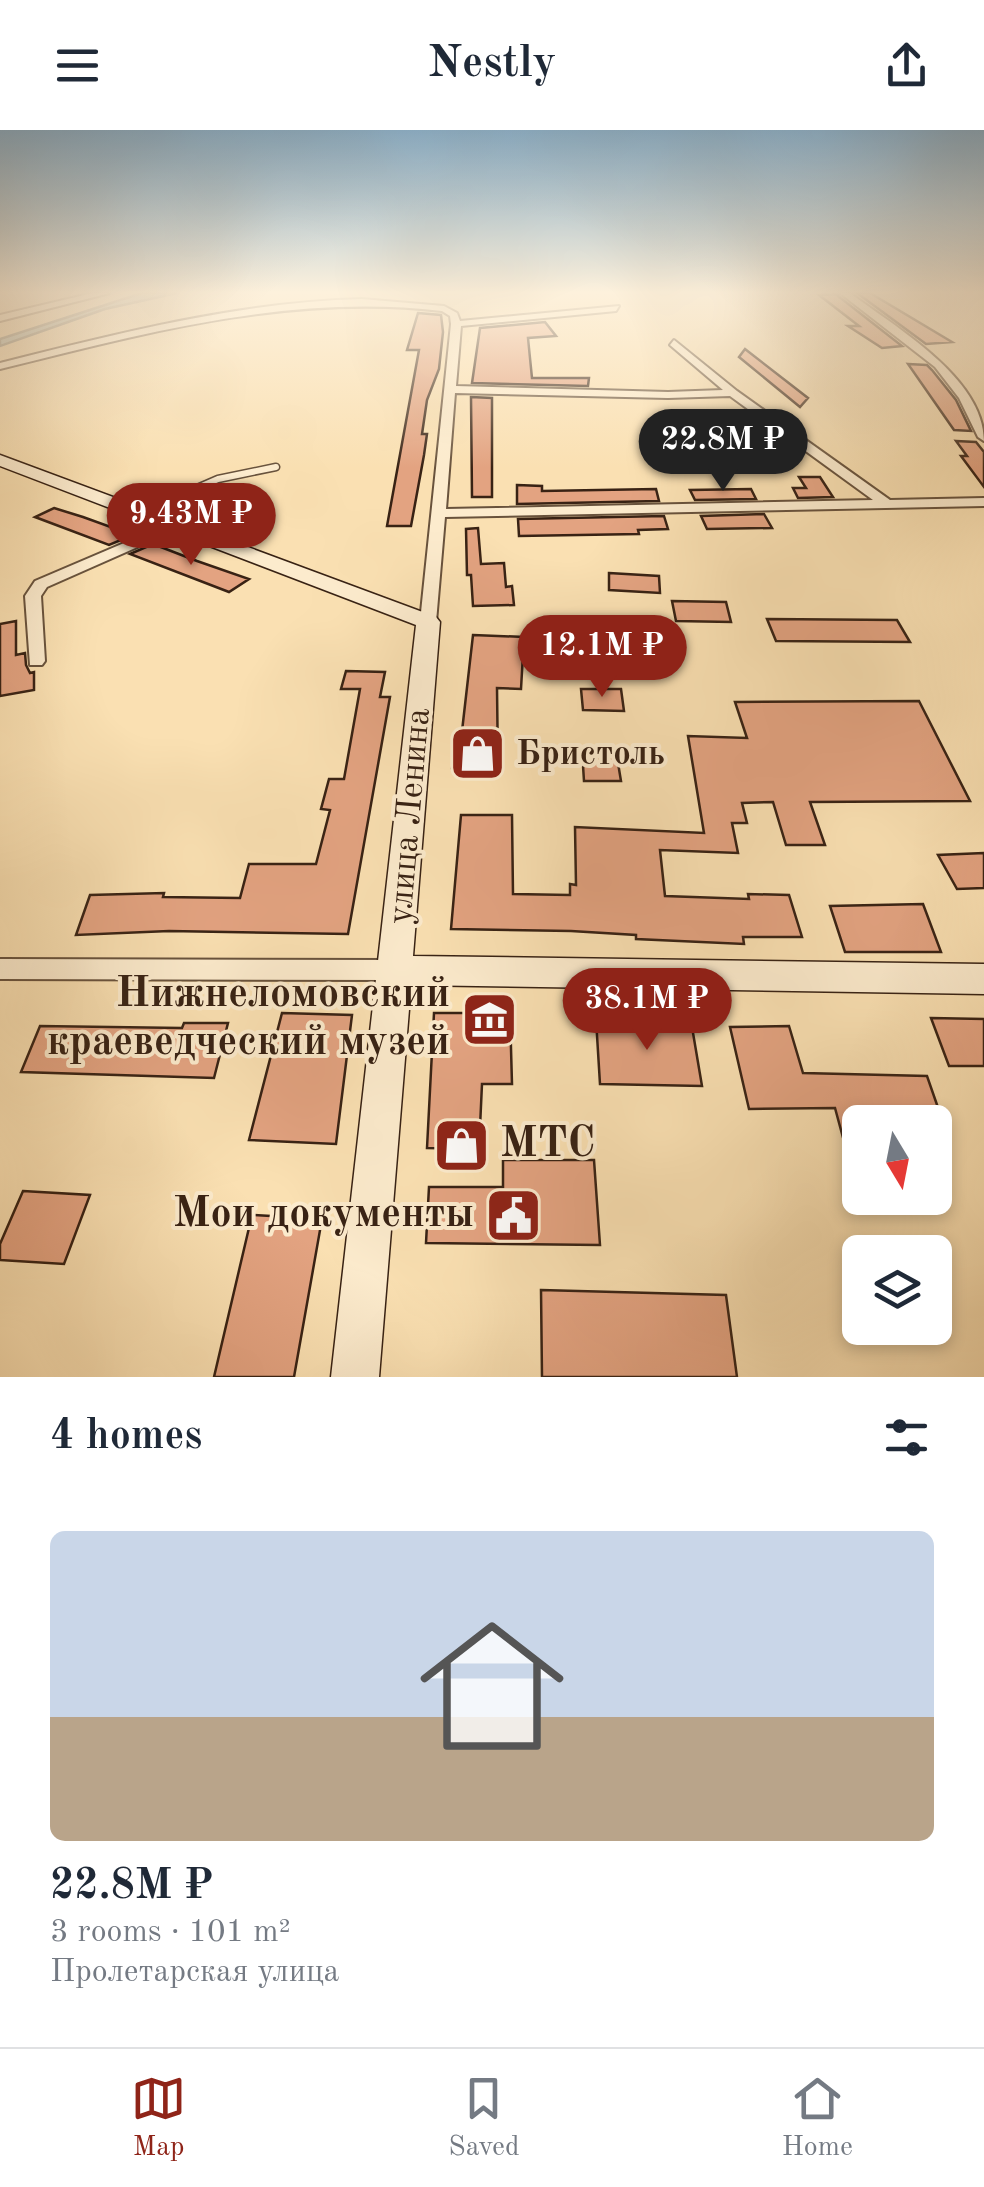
<!DOCTYPE html>
<meta charset="utf-8">
<style>
:root{--surface:#fff;--page:#f2f2f3;--text:#1f2937;--muted:#747a83;--line:#e0e1e3;--accent:#8f2418}
body{margin:0;font-family:"Old Standard TT",serif;background:var(--page);color:var(--text);height:100vh;display:flex;flex-direction:column;font-size:38px;white-space:nowrap}
*{box-sizing:border-box;margin:0}
p{font-size:32px;color:var(--muted)}
.icon{flex:none;width:55px;height:55px;fill:none;stroke:currentColor;stroke-width:2;stroke-linecap:round;stroke-linejoin:round}
.map{position:relative;height:1247px;overflow:hidden}
.drawer{display:flex;flex-direction:column;background:var(--surface);flex:1}
.drawer>*{flex:none}
.needle{width:65px;rotate:170deg}
.fabs{position:absolute;left:842px;top:975px;display:grid;gap:20px}
.fabs a{display:grid;place-items:center;width:110px;height:110px;border-radius:15px;background:var(--surface);box-shadow:0 5px 15px #0003;font-size:50px}
.price{position:absolute;translate:-50% -85px;padding:0 22px;border-radius:35px;background:var(--accent);color:#fff;font-size:32px;line-height:65px;filter:drop-shadow(0 2px 5px #0008)}
.price::after{content:'';position:absolute;left:50%;top:60px;width:30px;height:22px;margin-left:-15px;background:inherit;clip-path:polygon(0 0,100% 0,50% 100%)}
.price.active{background:#222;color:#fff}
ul{padding:0;list-style:none}
li{display:grid;align-content:center;gap:20px;height:530px;padding:0 50px}
li+li{border-top:2px solid var(--line)}
li span{display:grid;place-items:center;height:310px;border-radius:15px;color:#555}
li>.icon{margin-inline-start:auto}
span .icon{width:180px;height:180px;fill:#fffc;stroke-width:1}
li b{font-size:42px}
h2{display:flex;justify-content:space-between;align-items:center;height:120px;padding:0 50px;font-size:42px}
header{display:flex;justify-content:space-between;align-items:center;height:130px;padding:0 50px;background:var(--surface);font-size:45px;font-weight:800}
.dock{display:flex;justify-content:space-around;align-items:center;height:140px;border-top:2px solid var(--line);background:var(--surface);font-size:28px;color:var(--muted)}
.dock a{display:grid;justify-items:center;gap:5px}
.dock .active{color:var(--accent)}
.map>svg:first-child{display:block}
</style>
<header><svg class="icon" aria-label="menu" viewBox="0 0 24 24"><path d="M4 6h16M4 12h16M4 18h16"/></svg>Nestly<svg class="icon" aria-label="share" viewBox="0 0 24 24"><path d="M12 15V3M7 8l5-5 5 5M5 13v7h14v-7"/></svg></header>
<div class="map">
<svg width="984" height="1247" viewBox="0 0 984 1247">
<rect width="100%" height="100%" fill="#fae0b2"/>
<filter id="stains"><feTurbulence type="fractalNoise" baseFrequency=".002" numOctaves="4"/><feColorMatrix values="0 0 0 0 .2 0 0 0 0 .09 0 0 0 0 .02 0 0 0 .5 -.17"/></filter>
<radialGradient id="worn" r=".72"><stop offset=".6" stop-color="#630" stop-opacity="0"/><stop offset="1" stop-color="#630" stop-opacity=".3"/></radialGradient>
<path fill="#a3bab7" stroke="#787d76" stroke-width="2.5" d="M142,163H177L105,179L0,216V209Z"/>
<path fill="#e3a381" stroke="#382214" stroke-width="2.5" d="M857,163H870L952,212L926,214Z
M837,164L838,166L902,216L882,218L848,196H859L819,165Z
M418,183L441,185L443,202L439,239L427,270L422,304H427L424,325L411,396H387L419,220H407Z
M545,192L556,206L528,208L532,248H589L588,256L472,253L480,198Z
M745,219L808,268L800,277L739,227Z
M908,234L927,235L932,240L956,270L971,301L954,300Z
M471,267L492,268V367H472Z
M956,311L976,312L984,322V357L961,326H967Z
M799,347H820L833,367L798,368L793,358H806Z
M517,355L542,356V361L656,359L659,371L517,374Z
M751,359L756,369L695,370L690,360Z
M54,378L83,387L133,405L109,415L35,387Z
M764,384L772,398L707,399L701,386Z
M664,386L668,399L638,400L639,404L519,406L518,389Z
M478,398L481,434L504,433L506,457L512,456L514,475L473,476L471,445H467L466,399Z
M153,414L197,431L249,449L229,462L130,424Z
M609,443L659,446L660,463L609,460Z
M672,471L726,472L731,492L676,491Z
M767,489L897,490L910,512L776,511Z
M16,491V525L25,523L26,535L30,543L34,542V560L0,566V494Z
M631,494H661L669,530H638Z
M473,505L524,507L521,559L497,558L498,639L452,638L456,610H461Z
M346,541L385,542L380,567H390L348,804L169,801L76,805L90,765L164,763L163,767L240,768L249,734H316L330,680L321,679L329,649H344L360,559H341Z
M581,559H621L624,581L583,580Z
M919,571L970,671L810,672L825,715H786L773,672L742,673L747,693H732L738,723L660,720L665,766L749,769L748,764L789,765L802,807H743L744,814L636,809V805L571,801L451,799L461,685H512L513,764L570,765V754L576,755L575,697L704,703L688,606L747,608L735,572Z
M582,620L616,621L621,651H584Z
M984,723V758L957,759L938,725Z
M923,774L941,822H845L830,776Z
M282,883L352,885L336,1014L249,1010Z
M434,883H510L512,954H482L479,1019L427,1018Z
M931,888L984,889V936H949Z
M596,889L691,891L702,956L600,954Z
M184,893H228L214,948L21,942L40,896L182,898Z
M789,896L803,943L927,946L943,992H860V1015H845L835,978L749,979L730,897Z
M503,1030H594L600,1115L426,1113L429,1057H503Z
M23,1061L90,1065L64,1134L0,1130V1114Z
M252,1085L322,1089L294,1247H214Z
M541,1160L726,1165L737,1247H542Z"/>
<g fill="none" stroke-linecap="round" stroke-linejoin="round">
<defs>
<path id="lane-far1" d="M149,379L218,349L276,337"/>
<path id="lane" d="M139,383L155,376"/>
<path id="street" d="M93,163H110L0,191V185Z
M840,163H850C895,197 984,248 984,311L978,307L959,268L935,237Z
M362,169L444,176L457,183L460,191L619,176L616,181L461,196L456,256L668,262L723,260L670,215L674,210L737,261L890,370L984,368V376L445,387L436,492L428,497L420,492L451,194L450,186L442,181C291,163 145,203 0,239V233C119,203 240,172 362,169ZM455,263L668,268L730,266L873,370L446,379Z
M171,393L176,394V400L47,457L41,466L45,531L42,535H30L25,466L35,451Z
M0,829L395,830L404,833L408,840L404,847L395,850L0,849Z"/>
<path id="secondary" d="M0,325L436,487L440,492L413,826L984,834V864L411,855L379,1247H331L416,495L0,336Z"/>
</defs>
<use href="#lane-far1" stroke="#68523c" stroke-width="9"/>
<use href="#lane" stroke="#68523c" stroke-width="10"/>
<use href="#street" stroke="#68523c" stroke-width="4"/>
<use href="#secondary" stroke="#382214" stroke-width="3"/>
<use href="#lane-far1" stroke="#fcebcd" stroke-width="6"/>
<use href="#lane" stroke="#fcebcd" stroke-width="8"/>
<use href="#street" fill="#fcebcd" fill-rule="evenodd"/>
<use href="#secondary" fill="#fcebcd" fill-rule="evenodd"/>
</g>
<linearGradient id="sky" x2="0" y2="1"><stop stop-color="#8cb6d4"/><stop offset="0.48" stop-color="#fdf1dc"/><stop offset="1" stop-color="#fdf1dc" stop-opacity="0"/></linearGradient>
<rect width="984" height="338" fill="url(#sky)"/>
<defs>
<symbol id="shop-square" viewBox="-11 -11 22 22"><rect x="-9" y="-9" width="18" height="18" rx="4" fill="#8f2418" stroke="#fcebcd"/><path d="M-5-2.5h2.3a2.7 3.5 0 0 1 5.4 0H5L5.5 6h-11ZM-1.5-2.5h3a1.5 2.3 0 0 0-3 0Z" fill="#fff"/></symbol>
<symbol id="museum-square" viewBox="-11 -11 22 22"><rect x="-9" y="-9" width="18" height="18" rx="4" fill="#8f2418" stroke="#fcebcd"/><path d="M0-6L6-3V-2H-6V-3ZM-5-1h2V3h-2ZM-1-1h2V3h-2ZM3-1h2V3H3ZM-6 4H6V6H-6Z" fill="#fff"/></symbol>
<symbol id="civic-square" viewBox="-11 -11 22 22"><rect x="-9" y="-9" width="18" height="18" rx="4" fill="#8f2418" stroke="#fcebcd"/><path d="M-.6-6.5H3V-4.5H.6V-3L4-1V1h2V6H-6V1h2V-1L-.6-3ZM-1.2 2.5V6h2.4V2.5Z" fill="#fff"/></symbol>
</defs>
<g fill-rule="evenodd">
<use href="#shop-square" x="446" y="592" width="63" height="63"/>
<use href="#museum-square" x="458" y="858" width="63" height="63"/>
<use href="#shop-square" x="430" y="984" width="63" height="63"/>
<use href="#civic-square" x="482" y="1054" width="63" height="63"/>
</g>
<g text-anchor="middle" dominant-baseline="central" stroke-width="8" stroke-linejoin="round" paint-order="stroke">
<g font-size="35" font-weight="bold" fill="#382214" stroke="#fcebcd" text-anchor="start">
<text x="516" y="624">Бристоль</text>
</g>
<g font-size="35" fill="#382214" stroke="#fcebcd">
<text transform="translate(410 686) rotate(-85)">улица Ленина</text>
</g>
<g font-size="42" font-weight="bold" fill="#382214" stroke="#fcebcd" text-anchor="end">
<text x="450" y="865">Нижнеломовский<tspan x="450" dy="48">краеведческий музей</tspan></text>
<text x="500" y="1015" text-anchor="start">МТС</text>
<text x="474" y="1085">Мои документы</text>
</g>
</g>
<rect width="100%" height="100%" filter="url(#stains)"/>
<rect width="100%" height="100%" fill="url(#worn)"/>
</svg>
<div class="fabs">
<a><svg class="needle" viewBox="-14 -14 28 28"><path d="M0-13l5 13h-10z" fill="#e53935"/><path d="M0 13l5-13h-10z" fill="#747a83"/></svg></a>
<a><svg class="icon" aria-label="layers" viewBox="0 0 24 24"><path d="M12 4l9 5-9 5-9-5zM3 14l9 5 9-5"/></svg></a>
</div>
<b class="price active" style="left:723px;top:364px">22.8M ₽</b>
<b class="price" style="left:191px;top:438px">9.43M ₽</b>
<b class="price" style="left:602px;top:570px">12.1M ₽</b>
<b class="price" style="left:647px;top:923px">38.1M ₽</b>
</div>
<section class="drawer">
<h2>4 homes<svg class="icon" aria-label="filters" viewBox="0 0 24 24"><path d="M4 7h16M4 17h16"/><circle cx="9" cy="7" r="2"/><circle cx="15" cy="17" r="2"/></svg></h2>
<ul>
<li><span style="background:linear-gradient(#c9d6e8 60%,#b9a48a 0)"><svg class="icon" aria-label="home" viewBox="0 0 24 24"><path d="M3 11l9-7 9 7M6 9v11h12V9"/></svg></span><div><b>22.8M ₽</b><p>3 rooms · 101 m²</p><p>Пролетарская улица</p></div></li>
</ul>
</section>
<nav class="dock">
<a class="active"><svg class="icon" aria-label="map" viewBox="0 0 24 24"><path d="M3 6l6-2 6 2 6-2v14l-6 2-6-2-6 2zM9 4v14M15 6v14"/></svg>Map</a>
<a><svg class="icon" aria-label="saved" viewBox="0 0 24 24"><path d="M7 4h10v16l-5-4-5 4z"/></svg>Saved</a>
<a><svg class="icon" aria-label="home" viewBox="0 0 24 24"><path d="M3 11l9-7 9 7M6 9v11h12V9"/></svg>Home</a>
</nav>
